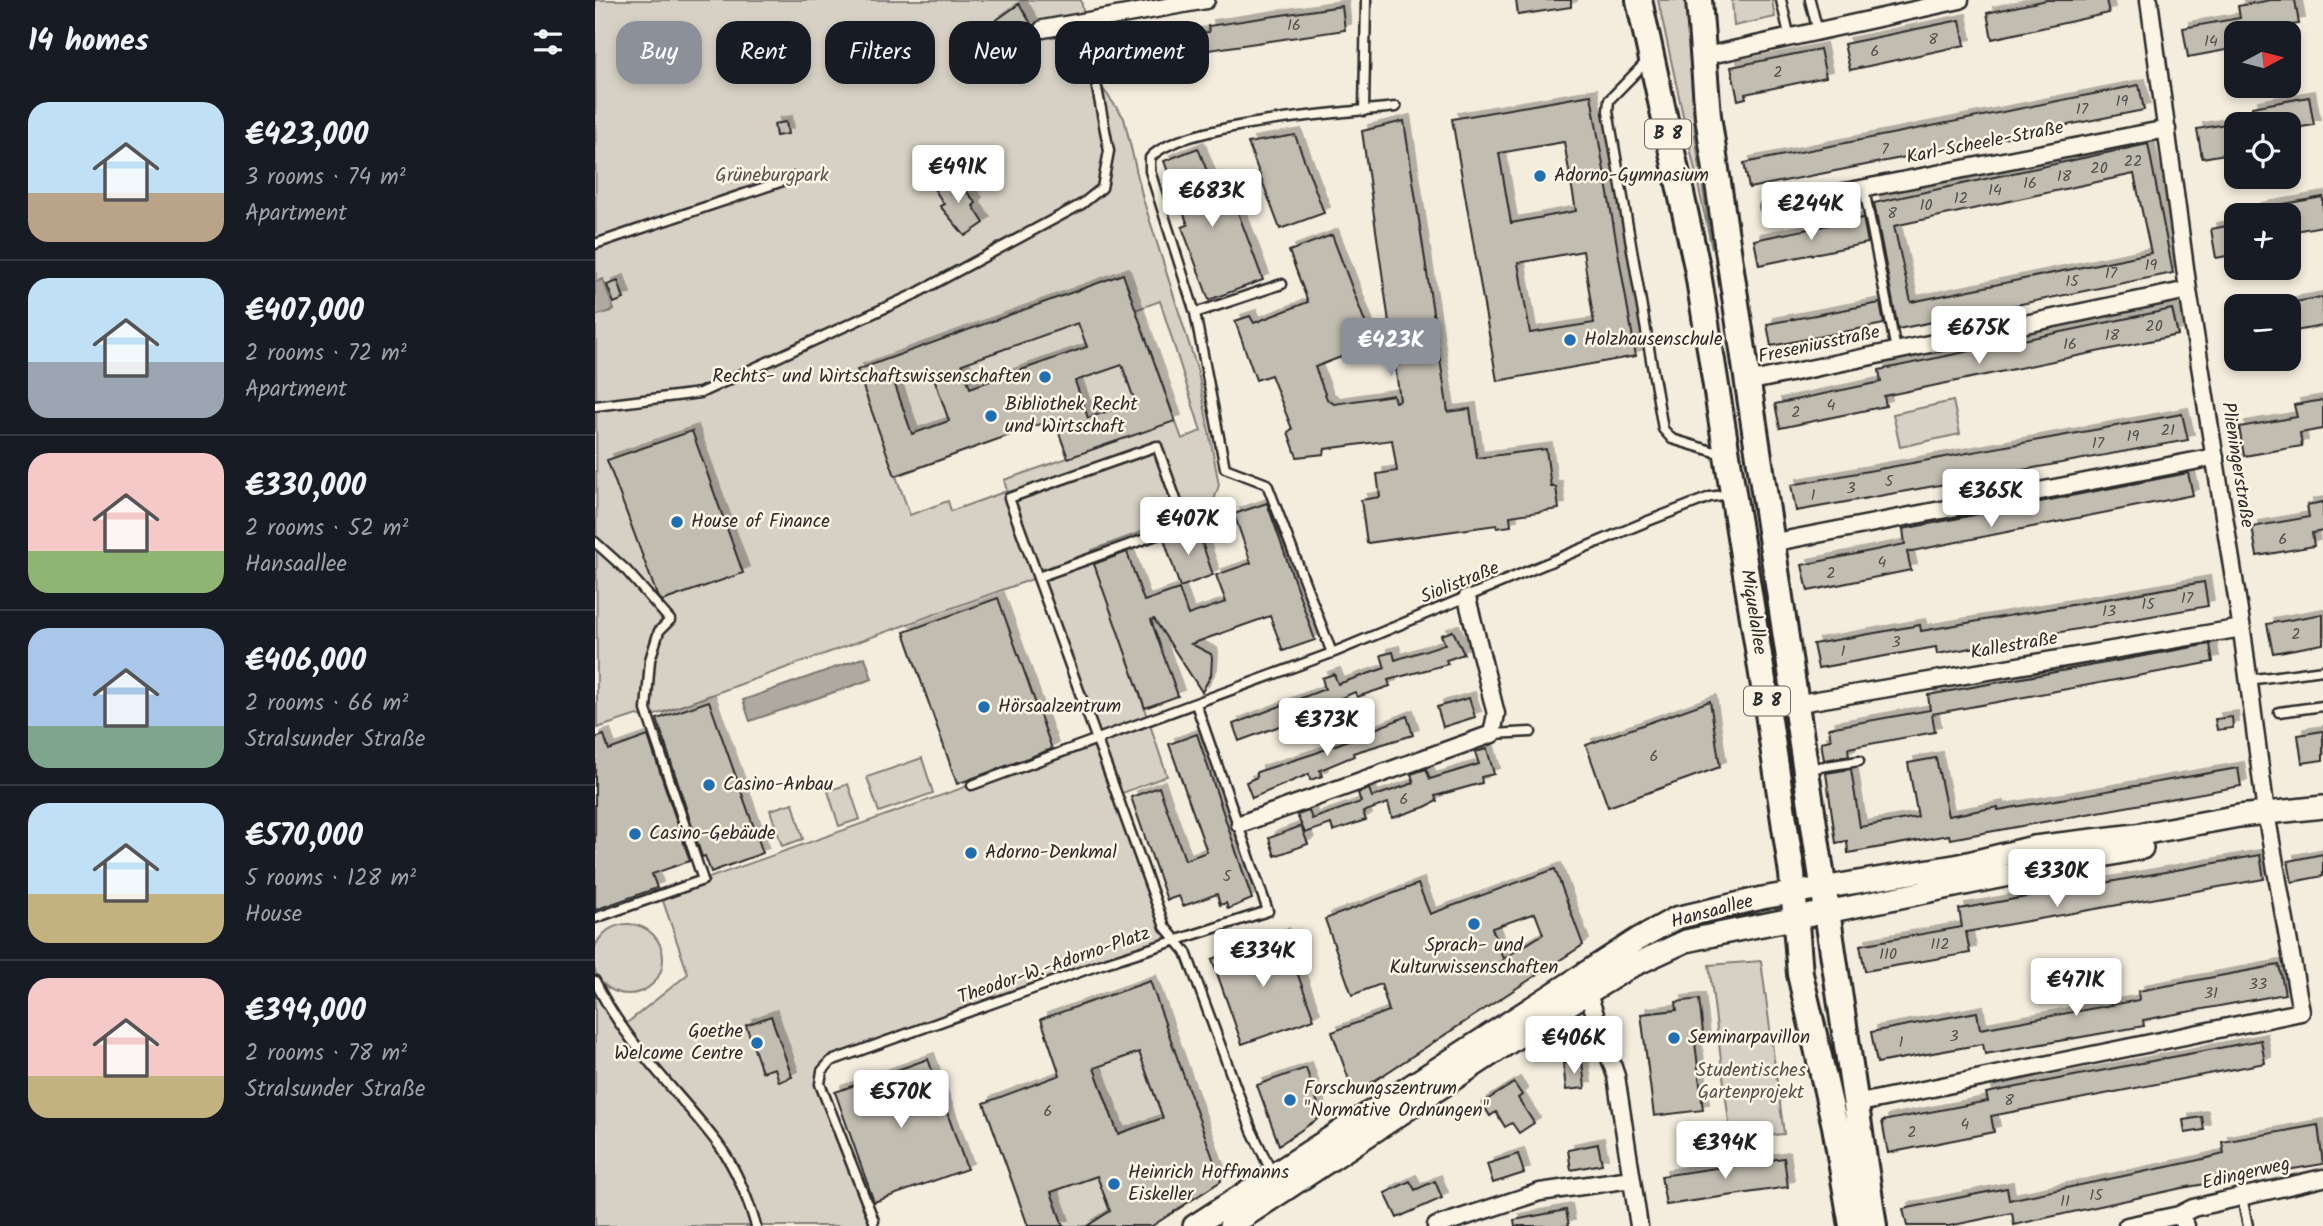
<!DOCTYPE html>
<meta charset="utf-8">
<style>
:root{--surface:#171b24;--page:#20242c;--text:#f1f3f6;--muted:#9ea1a6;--line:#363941;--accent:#8c9099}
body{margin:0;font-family:Kalam,sans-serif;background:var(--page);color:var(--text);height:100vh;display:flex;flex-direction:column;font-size:26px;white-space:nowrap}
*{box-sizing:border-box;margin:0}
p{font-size:23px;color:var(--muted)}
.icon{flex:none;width:38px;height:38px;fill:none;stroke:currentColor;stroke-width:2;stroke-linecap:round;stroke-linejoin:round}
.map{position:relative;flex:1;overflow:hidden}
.drawer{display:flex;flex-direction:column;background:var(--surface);width:595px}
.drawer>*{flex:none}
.top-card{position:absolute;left:21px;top:21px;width:665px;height:63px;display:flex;gap:14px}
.needle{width:46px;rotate:83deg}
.fabs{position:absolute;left:1629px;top:21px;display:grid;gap:14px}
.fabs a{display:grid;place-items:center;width:77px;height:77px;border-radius:14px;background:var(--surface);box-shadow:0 4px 10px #0003;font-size:35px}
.price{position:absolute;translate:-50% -60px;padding:0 16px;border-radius:7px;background:#fff;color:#222;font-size:23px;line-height:46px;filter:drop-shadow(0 2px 4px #0008)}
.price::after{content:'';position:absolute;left:50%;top:42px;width:21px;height:16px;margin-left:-10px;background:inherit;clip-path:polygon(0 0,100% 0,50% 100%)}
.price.on{background:var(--accent);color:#fff}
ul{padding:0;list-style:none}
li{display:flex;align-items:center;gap:21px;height:175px;padding:0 28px}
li+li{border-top:2px solid var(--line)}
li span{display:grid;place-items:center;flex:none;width:196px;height:140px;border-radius:21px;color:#555}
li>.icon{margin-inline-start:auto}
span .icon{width:84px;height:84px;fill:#fffc;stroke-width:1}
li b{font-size:30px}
h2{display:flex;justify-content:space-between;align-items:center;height:84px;padding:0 28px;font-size:30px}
.pill{padding:0 24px;border-radius:21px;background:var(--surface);box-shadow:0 4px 10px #0003;font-size:24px;line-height:63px}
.pill.on{background:var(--accent);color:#fff}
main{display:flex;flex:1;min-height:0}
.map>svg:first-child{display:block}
</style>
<main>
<section class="drawer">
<h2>14 homes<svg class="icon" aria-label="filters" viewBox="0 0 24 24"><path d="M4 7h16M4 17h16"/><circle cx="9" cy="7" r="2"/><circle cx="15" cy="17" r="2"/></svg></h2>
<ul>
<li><span style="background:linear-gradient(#bfe0f5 65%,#b9a48a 0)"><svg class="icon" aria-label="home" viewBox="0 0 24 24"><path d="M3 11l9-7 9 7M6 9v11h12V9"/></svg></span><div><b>€423,000</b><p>3 rooms · 74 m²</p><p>Apartment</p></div></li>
<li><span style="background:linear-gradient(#bfe0f5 60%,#9aa5b1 0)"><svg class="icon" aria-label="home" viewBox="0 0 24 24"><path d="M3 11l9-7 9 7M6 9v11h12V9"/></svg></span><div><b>€407,000</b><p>2 rooms · 72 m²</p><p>Apartment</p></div></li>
<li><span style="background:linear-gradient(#f6c9c9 70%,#8fb573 0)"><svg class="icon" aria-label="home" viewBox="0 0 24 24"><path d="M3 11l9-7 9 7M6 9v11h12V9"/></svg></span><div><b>€330,000</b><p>2 rooms · 52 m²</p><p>Hansaallee</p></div></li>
<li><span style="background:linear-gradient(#a9c7e8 70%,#7fa58c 0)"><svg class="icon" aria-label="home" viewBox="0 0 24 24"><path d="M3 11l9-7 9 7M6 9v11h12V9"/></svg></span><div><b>€406,000</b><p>2 rooms · 66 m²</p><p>Stralsunder Straße</p></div></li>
<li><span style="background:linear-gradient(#bfe0f5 65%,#c2b280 0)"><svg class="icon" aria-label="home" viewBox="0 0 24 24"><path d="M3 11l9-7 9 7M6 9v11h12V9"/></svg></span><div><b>€570,000</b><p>5 rooms · 128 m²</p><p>House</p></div></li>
<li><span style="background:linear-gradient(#f6c9c9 70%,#c2b280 0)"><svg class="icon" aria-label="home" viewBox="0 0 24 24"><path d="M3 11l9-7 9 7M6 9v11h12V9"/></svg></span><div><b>€394,000</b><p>2 rooms · 78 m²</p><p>Stralsunder Straße</p></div></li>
</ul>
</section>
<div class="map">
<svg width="1728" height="1226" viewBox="0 0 1728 1226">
<defs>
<filter id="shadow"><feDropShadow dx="6" dy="-6" stdDeviation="0" flood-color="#0004"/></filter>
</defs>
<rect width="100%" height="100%" fill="#f4edde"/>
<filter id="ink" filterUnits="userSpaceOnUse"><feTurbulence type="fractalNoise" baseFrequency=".0143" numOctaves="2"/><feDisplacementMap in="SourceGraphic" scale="14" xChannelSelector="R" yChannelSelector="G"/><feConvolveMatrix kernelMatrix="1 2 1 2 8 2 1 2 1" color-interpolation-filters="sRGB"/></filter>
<g filter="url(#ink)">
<path fill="#d6d1c4" stroke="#807e78" stroke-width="2" fill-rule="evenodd" d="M0,0H486L501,79L529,118L548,199L603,372L624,485L617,506L497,550L572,776L522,795L575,942L236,1061L227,1071L225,1084L280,1226H0V981L27,1027L93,974L66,895L502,740L443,577L52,718L42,715L2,728ZM565,301L606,431L587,439L540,310ZM459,419L473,458L409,480L412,491L356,511L353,501L315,515L301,476Z
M1063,0H1091L1100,135L1117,249Z
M1137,0H1177L1180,17L1139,26Z
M1358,401L1365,434L1305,447L1298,414Z
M327,758L338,793L284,812L272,777Z
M253,784L265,819L244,826L233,791Z
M198,803L208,839L187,846L175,810Z
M-2 959a35 35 0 1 1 70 0a35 35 0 1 1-70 0Z
M1166,961L1189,1134L1136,1139L1114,965Z
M544,1052L568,1118L523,1134L499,1068Z
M502,1176L515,1211L492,1226H468L456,1192Z"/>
<path fill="#afaaa0" stroke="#7a7771" stroke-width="2" d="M8,279L19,310L0,316V282Z
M270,657L277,679L155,721L148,700Z"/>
<path fill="#c2bdb1" stroke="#2b2b2b" stroke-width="2" fill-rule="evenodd" filter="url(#shadow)" d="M921,0H976V7L923,15Z
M1452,0H1511L1514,13L1397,39L1392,13Z
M1676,0H1700L1704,24L1642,33V48L1593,57L1588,28L1645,18L1643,6Z
M424,4L438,27L423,37L420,32L405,41L397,29L403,25L400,21Z
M747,6L750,30L600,52V60L508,71L504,46L614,32L613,26Z
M1365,20L1370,45L1255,70L1249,44Z
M1225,49L1231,77L1150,94L1151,98L1143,100L1136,67Z
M1544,85L1549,110L1154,188L1149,163Z
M996,95L1041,356L902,381L857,119ZM969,142L981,211L916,223L904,153ZM988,251L999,323L935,333L923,263Z
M1714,97L1719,125L1694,129V124H1660L1657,107Z
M809,121L853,412L875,409L882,458L951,449L956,487H961L964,509L915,516L916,526L902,528L901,525L772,543L766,500L785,497L782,474L802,471L797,440L730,449L729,454L702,457L693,432L697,429L676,375L661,380L640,321L655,316L659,323L713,302L694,251L737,235L773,330L766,333L769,348L720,367L732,399L739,404L798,395L800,402L805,400L767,131Z
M191,122L193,134L181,136L179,124Z
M1642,122V152L1607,158L1602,129Z
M700,135L729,213L685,229L653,143Z
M1553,144L1578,273L1303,329L1279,203ZM1539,174L1556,253L1316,302L1299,226Z
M603,148L628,212L641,207L668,280L614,300L587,227L593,225L569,161Z
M357,174L381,203L378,206L389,223L370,236L345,206L349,204L338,187Z
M1728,197V226L1694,232V215H1661L1660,209Z
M1268,218L1273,243L1164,265L1159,240Z
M1642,224V254L1621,258L1616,229Z
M528,274L580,421L473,458L459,419L300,476L262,370ZM483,323L492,347L375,388L367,364ZM527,365L540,402L493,418L480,381ZM337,372L354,421L317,434L300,385Z
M23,281L29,299L19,303L12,285Z
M1728,297V326L1694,332V303Z
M1285,303L1289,324L1176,346L1172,324Z
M1577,309L1583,335L1289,396L1291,406L1185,428L1180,404L1286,382L1284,370Z
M1728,400V429L1705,433L1707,446L1649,456L1644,427L1702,417L1699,405Z
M1587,414L1593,440L1201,511L1196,485Z
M97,431L148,573L67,601L62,595L12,460Z
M1593,473L1598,495L1312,552L1316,570L1213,591L1207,565L1310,544L1308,529Z
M1728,502V531L1717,533L1719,546L1662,556L1657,527L1714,517L1712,505Z
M672,503L720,640L688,651L675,616L596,644L616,654L617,658L616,675L607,692L559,619L556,620L583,696L550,708L499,564L532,552L549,601L584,589L593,615L631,602L621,575L656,563L639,514Z
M602,528L618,575L585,587L569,539Z
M1609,582L1613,606L1342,654L1341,647L1223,668L1218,644L1325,625L1326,631Z
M403,598L457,749L362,784L309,632Z
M1728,614V644L1678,653L1672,624Z
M858,631L869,654L851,660L853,664L793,680L795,686L762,697L760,692L734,703L736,707L644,741L638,724L730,689L727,678L739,674L743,684L790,668L786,655L798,652L800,660L850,644L846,635Z
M1615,644L1618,662L1337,714L1340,732L1253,748L1254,756L1229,760L1226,742L1236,740L1234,728L1335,710L1333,695Z
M874,698L880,717L848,727L842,707Z
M114,701L168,853L116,872L110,856L107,857L62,719Z
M1115,701L1125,767L1013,807L991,745Z
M812,716L818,735L758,753L759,756L725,770L727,776L715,780L714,774L657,798L651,782L662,777V772L721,753Z
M1637,717L1638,728L1622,730L1620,719Z
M1728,731V760L1707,763L1703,735Z
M602,734L657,899L633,909L631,903L625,905L622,894L588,906L584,896L572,900L536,797L564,787L590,860L612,852L574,744Z
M9,735L14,750L53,736L95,861L57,874L62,888L0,910V738Z
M892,749L899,774L886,777L887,783L840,796L842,801L830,807L797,818L793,803L768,812L771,820L738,831L736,824L710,833L702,815L714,811L717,819L766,802L763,793L774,789L777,797L819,783L816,774L831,769L835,779L884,764L880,752Z
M1341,758L1353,816L1403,807V810L1643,768L1646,786L1355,839L1354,835L1253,853L1252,841L1241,843L1231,773L1256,769L1265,827L1323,817L1313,763Z
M706,826L713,844L680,856L674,838Z
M1728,854V876L1697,882L1693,861Z
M1665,855L1669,879L1371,932L1375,953L1270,971L1265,945L1367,927L1364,909Z
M960,869L988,945L759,1094L737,1032L794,1011L786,984L757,995L730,919L823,884L835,914ZM940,913L948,934L908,959L897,928Z
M688,934L719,1019L647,1044L617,959Z
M1684,965L1690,994L1548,1020L1549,1026L1390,1054L1388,1044L1282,1063L1276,1032L1382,1012L1385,1029L1544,1000L1543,991Z
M555,981L626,1181L557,1226H492L515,1211L502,1176L456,1192L468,1226H433L389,1103L465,1075L446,1019ZM544,1052L568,1118L523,1134L499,1068Z
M1104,999L1109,1040L1100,1042L1108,1110L1059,1116L1046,1014L1082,1010L1081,1002Z
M176,1016L197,1077L184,1082L180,1068L167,1072L151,1025Z
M1666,1040L1670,1063L1396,1116L1399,1132L1293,1153L1287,1121L1393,1101L1391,1093Z
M333,1059L372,1169L279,1202L240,1092Z
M987,1061L990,1088L971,1090L968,1063Z
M711,1068L727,1116L684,1145L662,1085Z
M919,1083L927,1095L923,1098L939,1123L924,1133L917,1123L910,1127L901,1112L895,1116L887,1103Z
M1607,1117L1609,1130L1590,1133L1588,1120Z
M1723,1125L1728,1164L1587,1188L1419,1225L1417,1213L1354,1226H1312L1308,1209L1412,1188L1414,1200L1591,1163L1629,1154L1627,1142Z
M1003,1144L1007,1164L976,1170L973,1150Z
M923,1154L929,1173L898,1183L892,1164Z
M1189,1158L1193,1187L1071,1205L1066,1176Z
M815,1181L820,1190L840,1181L847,1198L802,1218L790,1193Z
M971,1210L974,1226H920L919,1220Z"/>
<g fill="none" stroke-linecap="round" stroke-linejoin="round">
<defs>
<path id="lane" d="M1186,0L1195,38
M1215,0L1223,32
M1054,59L1014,100L1013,111L1068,429L1077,439L1127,454
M769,111L771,0
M1269,189L1301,350
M0,244L200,177
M600,313L687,284
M0,406L105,393L320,294L487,204L507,188L514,151L489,20
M590,525L562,446L414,498L570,927L591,952L657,1131L677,1173
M0,542L31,570L75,620L64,631L55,660L51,710L108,880L0,918
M443,577L601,521
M737,653L672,484L630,468L600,313L555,171V158C584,123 749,113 801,107
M1653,680L1728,670
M1684,712L1728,706
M897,734L936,732
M1212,769L1264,761
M377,785L737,653L1053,521L1115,497L1134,494
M0,981C31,1046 84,1091 126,1148C142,1171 153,1199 161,1226
M1647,1197L1653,1226
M279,1221L225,1084L227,1071L236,1061L507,964L673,911L601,704"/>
<path id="street" d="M448,29L611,0
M1106,57L1365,0
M1174,207L1572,129
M1152,382L1593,290
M1176,543L1620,457
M1199,704L1647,628
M645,824L897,734L901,714L872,598
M993,994L1021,1076L1044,1226
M1260,1104L1706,1012L1671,813L1646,623L1593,290L1554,0
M1584,1215L1598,1208L1728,1178
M841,1226L945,1192L1036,1179
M1532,1226L1584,1215L1591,1226"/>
<path id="secondary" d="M599,1226L1043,939L1081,918L1167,898L1365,865L1439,847L1541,835L1644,816L1728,807
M635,1226L947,1021L1035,967L1091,941L1123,934L1547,848"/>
<path id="primary" d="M1044,0L1102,267L1170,693L1197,874L1205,974L1240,1126L1257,1226
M1104,0L1113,116L1279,1226"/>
</defs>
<use href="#lane" stroke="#2b2b2b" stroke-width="13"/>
<use href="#street" stroke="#2b2b2b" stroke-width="21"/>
<use href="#secondary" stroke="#2b2b2b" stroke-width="26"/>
<use href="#primary" stroke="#2b2b2b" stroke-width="30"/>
<use href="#lane" stroke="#fcf5e5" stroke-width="8"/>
<use href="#street" stroke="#fcf5e5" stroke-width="16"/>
<use href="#secondary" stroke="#fcf5e5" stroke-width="21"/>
<use href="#primary" stroke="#fcf5e5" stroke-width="24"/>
</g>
</g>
<g fill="#1f6fb2" stroke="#fcf5e5" stroke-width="2.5">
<circle cx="945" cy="176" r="7"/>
<circle cx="975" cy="340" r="7"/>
<circle cx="450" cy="377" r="7"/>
<circle cx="396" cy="416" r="7"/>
<circle cx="82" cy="522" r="7"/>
<circle cx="389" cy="707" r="7"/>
<circle cx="114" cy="785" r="7"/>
<circle cx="40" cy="834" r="7"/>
<circle cx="376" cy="853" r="7"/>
<circle cx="879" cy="924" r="7"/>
<circle cx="1079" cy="1038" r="7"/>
<circle cx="162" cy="1043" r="7"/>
<circle cx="695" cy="1100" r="7"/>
<circle cx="519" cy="1184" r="7"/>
</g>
<g text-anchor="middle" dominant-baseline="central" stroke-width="5" stroke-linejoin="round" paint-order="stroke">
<g font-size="16" fill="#51504c">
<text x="699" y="25">16</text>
<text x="1338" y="39">8</text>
<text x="1616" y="41">14</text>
<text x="1280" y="51">6</text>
<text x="1183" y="72">2</text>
<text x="1527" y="101">19</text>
<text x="1487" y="109">17</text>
<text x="1290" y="149">7</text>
<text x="1538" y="161">22</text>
<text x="1504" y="168">20</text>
<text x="1469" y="176">18</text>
<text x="1435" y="183">16</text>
<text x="1400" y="190">14</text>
<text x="1366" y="198">12</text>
<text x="1331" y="205">10</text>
<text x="1297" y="213">8</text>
<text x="1556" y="265">19</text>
<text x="1516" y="273">17</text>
<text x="1477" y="281">15</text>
<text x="1559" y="326">20</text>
<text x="1517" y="335">18</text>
<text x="1475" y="344">16</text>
<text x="1236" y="405">4</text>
<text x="1201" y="412">2</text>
<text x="1573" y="430">21</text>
<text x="1538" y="436">19</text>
<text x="1503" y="443">17</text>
<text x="1294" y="481">5</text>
<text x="1256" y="488">3</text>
<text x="1218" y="495">1</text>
<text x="1688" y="539">6</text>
<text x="1287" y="562">4</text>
<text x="1236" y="573">2</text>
<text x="1592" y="598">17</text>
<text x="1553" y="604">15</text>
<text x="1514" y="611">13</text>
<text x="1701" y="634">2</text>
<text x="1301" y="642">3</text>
<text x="1248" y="651">1</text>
<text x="1059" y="756">6</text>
<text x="809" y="799">6</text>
<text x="632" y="876">5</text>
<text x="1345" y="944">112</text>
<text x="1293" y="954">110</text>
<text x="1663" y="984">33</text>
<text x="1616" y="993">31</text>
<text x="1359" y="1036">3</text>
<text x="1306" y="1042">1</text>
<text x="1414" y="1100">8</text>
<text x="453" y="1111">6</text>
<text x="1370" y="1124">4</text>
<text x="1317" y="1132">2</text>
<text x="1501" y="1195">15</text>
<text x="1470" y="1201">11</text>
</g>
<g fill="#fcf5e5" stroke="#6a6863" stroke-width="2">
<rect x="1050" y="119.5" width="46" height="29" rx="5"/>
<rect x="1149" y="686.5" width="46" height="29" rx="5"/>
</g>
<g font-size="18" font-weight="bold" fill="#2b2b2b">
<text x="1073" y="134">B 8</text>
<text x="1172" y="701">B 8</text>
</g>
<g font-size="19" fill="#2b2b2b" stroke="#fcf5e5">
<text transform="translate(1390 143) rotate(-11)">Karl-Scheele-Straße</text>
<text transform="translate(1224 345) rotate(-12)">Freseniusstraße</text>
<text transform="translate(1642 465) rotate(81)">Plieningerstraße</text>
<text transform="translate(865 583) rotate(-22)">Siolistraße</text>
<text transform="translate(1158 612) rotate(81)">Miquelallee</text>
<text transform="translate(1419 646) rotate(-10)">Kallestraße</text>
<text transform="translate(1117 912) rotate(-15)">Hansaallee</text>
<text transform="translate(459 966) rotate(-19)">Theodor-W.-Adorno-Platz</text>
<text transform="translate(1651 1174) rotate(-13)">Edingerweg</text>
</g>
<g font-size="19" fill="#565451" stroke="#fcf5e5">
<text x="177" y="176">Grüneburgpark</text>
<text x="1156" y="1071">Studentisches<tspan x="1156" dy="22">Gartenprojekt</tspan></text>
</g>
<g font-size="19" fill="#2b2b2b" stroke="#fcf5e5" text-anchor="start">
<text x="959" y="176">Adorno-Gymnasium</text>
<text x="989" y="340">Holzhausenschule</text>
<text x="436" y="377" text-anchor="end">Rechts- und Wirtschaftswissenschaften</text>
<text x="410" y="405">Bibliothek Recht<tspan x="410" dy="22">und Wirtschaft</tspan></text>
<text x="96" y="522">House of Finance</text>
<text x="403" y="707">Hörsaalzentrum</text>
<text x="128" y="785">Casino-Anbau</text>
<text x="54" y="834">Casino-Gebäude</text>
<text x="390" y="853">Adorno-Denkmal</text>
<text x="879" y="946" text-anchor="middle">Sprach- und<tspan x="879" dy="22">Kulturwissenschaften</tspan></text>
<text x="148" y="1032" text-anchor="end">Goethe<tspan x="148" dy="22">Welcome Centre</tspan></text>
<text x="1093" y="1038">Seminarpavillon</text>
<text x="709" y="1089">Forschungszentrum<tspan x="709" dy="22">"Normative Ordnungen"</tspan></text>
<text x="533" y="1173">Heinrich Hoffmanns<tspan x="533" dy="22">Eiskeller</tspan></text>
</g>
</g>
</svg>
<div class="fabs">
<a><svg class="needle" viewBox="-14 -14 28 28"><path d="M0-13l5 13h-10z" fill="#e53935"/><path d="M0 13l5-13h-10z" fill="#9ea1a6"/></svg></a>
<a><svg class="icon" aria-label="locate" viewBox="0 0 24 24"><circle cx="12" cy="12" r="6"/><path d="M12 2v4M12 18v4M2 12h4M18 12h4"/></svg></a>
<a>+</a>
<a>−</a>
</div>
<b class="price" style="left:363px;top:205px">€491K</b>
<b class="price" style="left:617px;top:229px">€683K</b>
<b class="price" style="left:1216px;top:242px">€244K</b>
<b class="price" style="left:1384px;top:366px">€675K</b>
<b class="price on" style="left:796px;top:378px">€423K</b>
<b class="price" style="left:1396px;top:529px">€365K</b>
<b class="price" style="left:593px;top:557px">€407K</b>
<b class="price" style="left:732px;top:758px">€373K</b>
<b class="price" style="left:1462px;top:909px">€330K</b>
<b class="price" style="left:668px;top:989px">€334K</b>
<b class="price" style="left:1481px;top:1018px">€471K</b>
<b class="price" style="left:979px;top:1076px">€406K</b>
<b class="price" style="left:306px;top:1130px">€570K</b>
<b class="price" style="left:1130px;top:1181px">€394K</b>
<div class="top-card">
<a class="pill on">Buy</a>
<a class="pill">Rent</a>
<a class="pill">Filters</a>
<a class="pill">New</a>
<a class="pill">Apartment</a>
</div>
</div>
</main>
